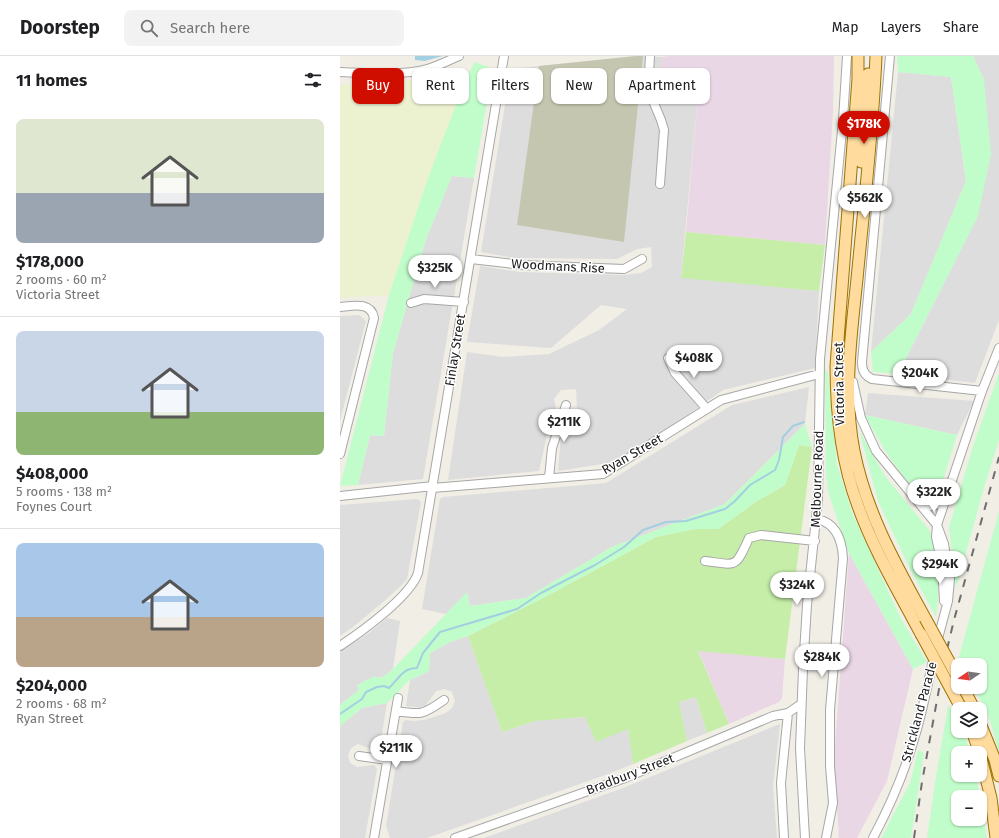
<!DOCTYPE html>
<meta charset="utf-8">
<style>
:root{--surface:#fff;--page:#f2f2f2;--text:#202124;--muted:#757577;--line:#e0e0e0;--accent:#d00e00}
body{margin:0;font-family:"Fira Sans",sans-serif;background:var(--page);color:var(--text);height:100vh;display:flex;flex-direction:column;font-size:15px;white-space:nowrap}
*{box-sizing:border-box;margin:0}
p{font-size:13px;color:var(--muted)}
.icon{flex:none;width:22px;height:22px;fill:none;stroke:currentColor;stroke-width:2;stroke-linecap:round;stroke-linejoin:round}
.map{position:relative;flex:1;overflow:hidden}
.sheet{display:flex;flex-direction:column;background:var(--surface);width:340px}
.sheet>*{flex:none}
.banner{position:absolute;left:12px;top:12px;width:380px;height:36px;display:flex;gap:8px}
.needle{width:26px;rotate:257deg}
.fabs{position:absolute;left:611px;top:602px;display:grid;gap:8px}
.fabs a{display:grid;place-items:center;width:36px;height:36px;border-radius:8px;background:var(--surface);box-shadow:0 1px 3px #0004;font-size:20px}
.price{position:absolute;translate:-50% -34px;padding:0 9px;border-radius:14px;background:#fff;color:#222;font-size:13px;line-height:26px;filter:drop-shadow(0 1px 2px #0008)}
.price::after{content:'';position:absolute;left:50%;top:24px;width:12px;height:9px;margin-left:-6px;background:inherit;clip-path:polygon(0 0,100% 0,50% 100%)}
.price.active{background:var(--accent);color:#fff}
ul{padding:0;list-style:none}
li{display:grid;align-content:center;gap:8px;height:212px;padding:0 16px}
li+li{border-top:1px solid var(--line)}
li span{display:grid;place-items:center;height:124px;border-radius:8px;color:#555}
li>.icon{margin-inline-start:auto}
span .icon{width:72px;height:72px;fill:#fffc;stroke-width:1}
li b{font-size:17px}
h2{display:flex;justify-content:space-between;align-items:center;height:48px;padding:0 16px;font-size:17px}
.tag{padding:0 14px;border-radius:8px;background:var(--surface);box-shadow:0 1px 3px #0004;font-size:14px;line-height:36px}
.tag.active{background:var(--accent);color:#fff}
header{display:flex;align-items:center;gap:24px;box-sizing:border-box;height:56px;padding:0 20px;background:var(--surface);border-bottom:1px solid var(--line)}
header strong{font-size:19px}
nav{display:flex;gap:22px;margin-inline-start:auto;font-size:14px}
.search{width:280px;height:36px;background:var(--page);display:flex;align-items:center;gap:10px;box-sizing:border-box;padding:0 14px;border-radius:8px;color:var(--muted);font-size:15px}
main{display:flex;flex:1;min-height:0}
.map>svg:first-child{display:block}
</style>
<header>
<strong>Doorstep</strong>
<div class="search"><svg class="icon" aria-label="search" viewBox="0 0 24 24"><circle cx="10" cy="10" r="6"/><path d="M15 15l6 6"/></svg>Search here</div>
<nav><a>Map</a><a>Layers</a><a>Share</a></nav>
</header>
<main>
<section class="sheet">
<h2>11 homes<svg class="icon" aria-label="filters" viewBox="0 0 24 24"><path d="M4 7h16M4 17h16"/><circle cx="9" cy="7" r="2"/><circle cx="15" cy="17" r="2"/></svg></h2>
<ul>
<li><span style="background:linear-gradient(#dfe7d0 60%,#9aa5b1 0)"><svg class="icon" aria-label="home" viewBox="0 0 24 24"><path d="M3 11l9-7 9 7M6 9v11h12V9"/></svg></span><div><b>$178,000</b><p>2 rooms · 60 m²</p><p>Victoria Street</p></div></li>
<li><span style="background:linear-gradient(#c9d6e8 65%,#8fb573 0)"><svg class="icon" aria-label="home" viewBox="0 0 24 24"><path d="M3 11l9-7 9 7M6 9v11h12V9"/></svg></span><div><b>$408,000</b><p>5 rooms · 138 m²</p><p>Foynes Court</p></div></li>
<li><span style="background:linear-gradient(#a9c7e8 60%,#b9a48a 0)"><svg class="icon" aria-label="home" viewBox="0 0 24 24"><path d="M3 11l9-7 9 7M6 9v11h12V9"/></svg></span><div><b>$204,000</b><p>2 rooms · 68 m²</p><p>Ryan Street</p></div></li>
</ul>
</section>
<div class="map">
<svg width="659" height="782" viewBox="0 0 659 782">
<rect width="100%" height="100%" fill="#f1eee6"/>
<path fill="#dedddd" d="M296,0L321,1L320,34L358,39L341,221L479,235L475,312L383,334L318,380L269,407L218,415L221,377L237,354L236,333L221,334L214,343L216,352L210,366L199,415L108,424L127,296L163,301L209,298L259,274L287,253L261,249L211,292L127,286L140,210L180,216L285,219L301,217L312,211L311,191L297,193L277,203L174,202L141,196L171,13Z
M633,0H659V264L635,327L558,318L638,160L644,24Z
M558,16L611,21L626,125L571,258L531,296Z
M112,120L134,122L83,423L18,429L30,379L44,380L53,297L86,183Z
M19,259L26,265L0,365V260Z
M469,331L465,368L385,448L272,491L186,542L130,550L127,537L106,558L82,553L100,443L103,441L266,427L392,349Z
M528,337L634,345L617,379L525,359Z
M78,443L81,446L67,523L61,530L43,546L13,571L0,580V449Z
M47,562L60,565L53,613L43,621L36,622L35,621L17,629L19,634L0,649V595L29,577Z
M128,580L162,676L195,665L245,661L288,672L293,708L268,718L87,782H50L46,770L63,666L66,664L73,665L84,664L106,657L112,652L115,645L112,636L105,633L96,635L84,652L66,650L70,624L89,615L90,597L110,586Z
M356,641L367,677L347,685L339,646Z
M47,647L39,696L18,688L11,692L8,699L10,707L17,711L34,709L37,713L25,782H0V670L22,652Z
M440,668L433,730L437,782H144L283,732Z"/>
<path fill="#ead7e6" d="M330,0H494L493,56L485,189L346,176L358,39L320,34L321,1Z
M509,497L573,613L547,725L517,782H499L494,703Z
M358,594L445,603L442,642L439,646L389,668Z"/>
<path fill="#c5c6b0" d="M296,0H303L284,186L177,169L199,10Z"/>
<path fill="#ecf1d0" d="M127,20L88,122L49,239L0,242V29Z"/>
<path fill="#c6eea9" d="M346,176L485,189L479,235L341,222Z
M459,389L472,391L445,603L358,595L389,668L367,677L356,641L339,646L347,685L293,708L288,673L256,686L245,661L195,665L162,676L128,580L205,541L316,481L355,473H378L417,445L445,429Z"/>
<path fill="#c1fdca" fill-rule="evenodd" d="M557,0H633L644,24L651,98L638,160L558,318L533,316L531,296L571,258L626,125L611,21L558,16Z
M135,6L151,12L146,52L134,122L112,120L86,183L53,297L44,380L30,379L18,429L0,430L49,239L88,122L127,20Z
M485,313L488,317L497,409L513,459L561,563L587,606L573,613L509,497L489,439L486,420Z
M659,317V384L645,428L616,533L609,471L633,390Z
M525,359L617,379L598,440L587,442C558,421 542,390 525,359Z
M465,368L472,391L459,389L445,429L417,445L378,473H355L316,481L205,541L128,580L110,586L90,597L89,615L70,624L47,647L22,652L0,670V649L19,634L17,629L35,620L36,622L43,621L52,614L127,536L130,550L186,542L272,491L385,448Z
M519,374L545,420L590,475L598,511V545L596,561L570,513L538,445Z
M659,455V697L649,661L634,631H640V609H623L619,601Z
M608,649L618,665V675H624L630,697H618V719H636L647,782H587L595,727ZM618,741H640V763H618Z
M578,694L584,697L571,782H541L570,727Z"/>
<path fill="#a4cfe1" d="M75,0H103L85,5L75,4Z"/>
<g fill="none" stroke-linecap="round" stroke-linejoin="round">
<path stroke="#a4cfe1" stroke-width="2" d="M0,658L22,643L26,636L37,631L44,630L49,632C59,623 62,612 77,612L83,597L100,576L177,553L201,537L255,509L284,491L303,474L326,466L346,465L385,453L395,445L410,429L435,414L439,404L443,381L453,370L464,366"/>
<defs>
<path id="minor" d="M310,0L308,33L321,64L324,74L320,128
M550,0L522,306C522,314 524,319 532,323L642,335
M0,16C28,17 60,20 87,13C98,10 109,4 119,0
M131,203L182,209L284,213L302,203
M71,247L84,243L124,246
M0,251C12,250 31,245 34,262L0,398
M328,302L335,317L367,353
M513,326L521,362L536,395L597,469L604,488L610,523L608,545L597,586
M209,422L212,392L226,349
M92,432L263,418L381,344L479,318
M0,440L93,430
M579,447C589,453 598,450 605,441
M477,463C496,467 502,484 503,502L490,654V710L493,747L486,782
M365,505C397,509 395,513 409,482L421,479L475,485
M604,545L602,509L596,481L597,469L642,335L659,292
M0,590C21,576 70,541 78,517L164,0
M56,655C81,659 83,659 104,644
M19,700L47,704
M34,782L58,642
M115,782L285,722L433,660L448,657L461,648
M444,782L441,727L448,657
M465,782L460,692L463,613L467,549L478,443L480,303L503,64L507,0
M533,782C550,750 565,715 575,680C583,654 588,626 594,600"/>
<path id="major" d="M518,0V23L496,310C496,358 501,405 518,450C534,495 559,536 581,578
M536,0C533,75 524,149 517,223C511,280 503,339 514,395C526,456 556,509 585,562
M514,63C529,69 522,93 521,106
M514,63L520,62L523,57L528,18
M623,631L634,653
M640,667L655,704L659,720
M632,675L640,697
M640,698L651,742L656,782"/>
</defs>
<use href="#minor" stroke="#a7a7a7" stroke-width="10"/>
<use href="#major" stroke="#9c7300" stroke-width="13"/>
<use href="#minor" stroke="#fff" stroke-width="8"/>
<use href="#major" stroke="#ffdb9d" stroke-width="11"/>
<path stroke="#6e6e6e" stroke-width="2" stroke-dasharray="8 8" stroke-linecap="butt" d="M574,782L582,726L604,606L614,564L659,401"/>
<defs>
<path id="major-bridge" d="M585,562L618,622
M581,578L620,650"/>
</defs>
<use href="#major-bridge" stroke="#9c7300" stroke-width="13" stroke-linecap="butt"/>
<use href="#major-bridge" stroke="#ffdb9d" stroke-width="11"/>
</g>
<g text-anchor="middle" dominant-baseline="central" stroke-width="3" stroke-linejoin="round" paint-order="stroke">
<g font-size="13" fill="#202020" stroke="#fff">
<text transform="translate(218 210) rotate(3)">Woodmans Rise</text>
<text transform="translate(115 294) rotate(-81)">Finlay Street</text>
<text transform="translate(499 328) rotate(-91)">Victoria Street</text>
<text transform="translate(292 398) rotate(-30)">Ryan Street</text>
<text transform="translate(477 423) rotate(-88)">Melbourne Road</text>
<text transform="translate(579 656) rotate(-75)">Strickland Parade</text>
<text transform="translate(290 718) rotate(-21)">Bradbury Street</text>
</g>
</g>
</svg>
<div class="fabs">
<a><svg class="needle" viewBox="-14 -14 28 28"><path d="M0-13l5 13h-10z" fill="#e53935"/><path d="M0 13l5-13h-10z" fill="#757577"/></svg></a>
<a><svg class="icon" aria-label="layers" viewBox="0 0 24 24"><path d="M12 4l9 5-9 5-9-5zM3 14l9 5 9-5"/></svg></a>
<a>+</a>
<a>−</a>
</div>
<b class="price active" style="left:524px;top:89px">$178K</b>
<b class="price" style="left:525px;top:163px">$562K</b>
<b class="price" style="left:95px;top:233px">$325K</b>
<b class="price" style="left:354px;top:323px">$408K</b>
<b class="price" style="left:580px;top:338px">$204K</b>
<b class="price" style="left:224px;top:387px">$211K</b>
<b class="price" style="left:594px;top:457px">$322K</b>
<b class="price" style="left:600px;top:529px">$294K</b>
<b class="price" style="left:457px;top:550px">$324K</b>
<b class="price" style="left:482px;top:622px">$284K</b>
<b class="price" style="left:56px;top:713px">$211K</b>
<div class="banner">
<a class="tag active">Buy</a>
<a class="tag">Rent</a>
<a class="tag">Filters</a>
<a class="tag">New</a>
<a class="tag">Apartment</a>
</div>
</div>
</main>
